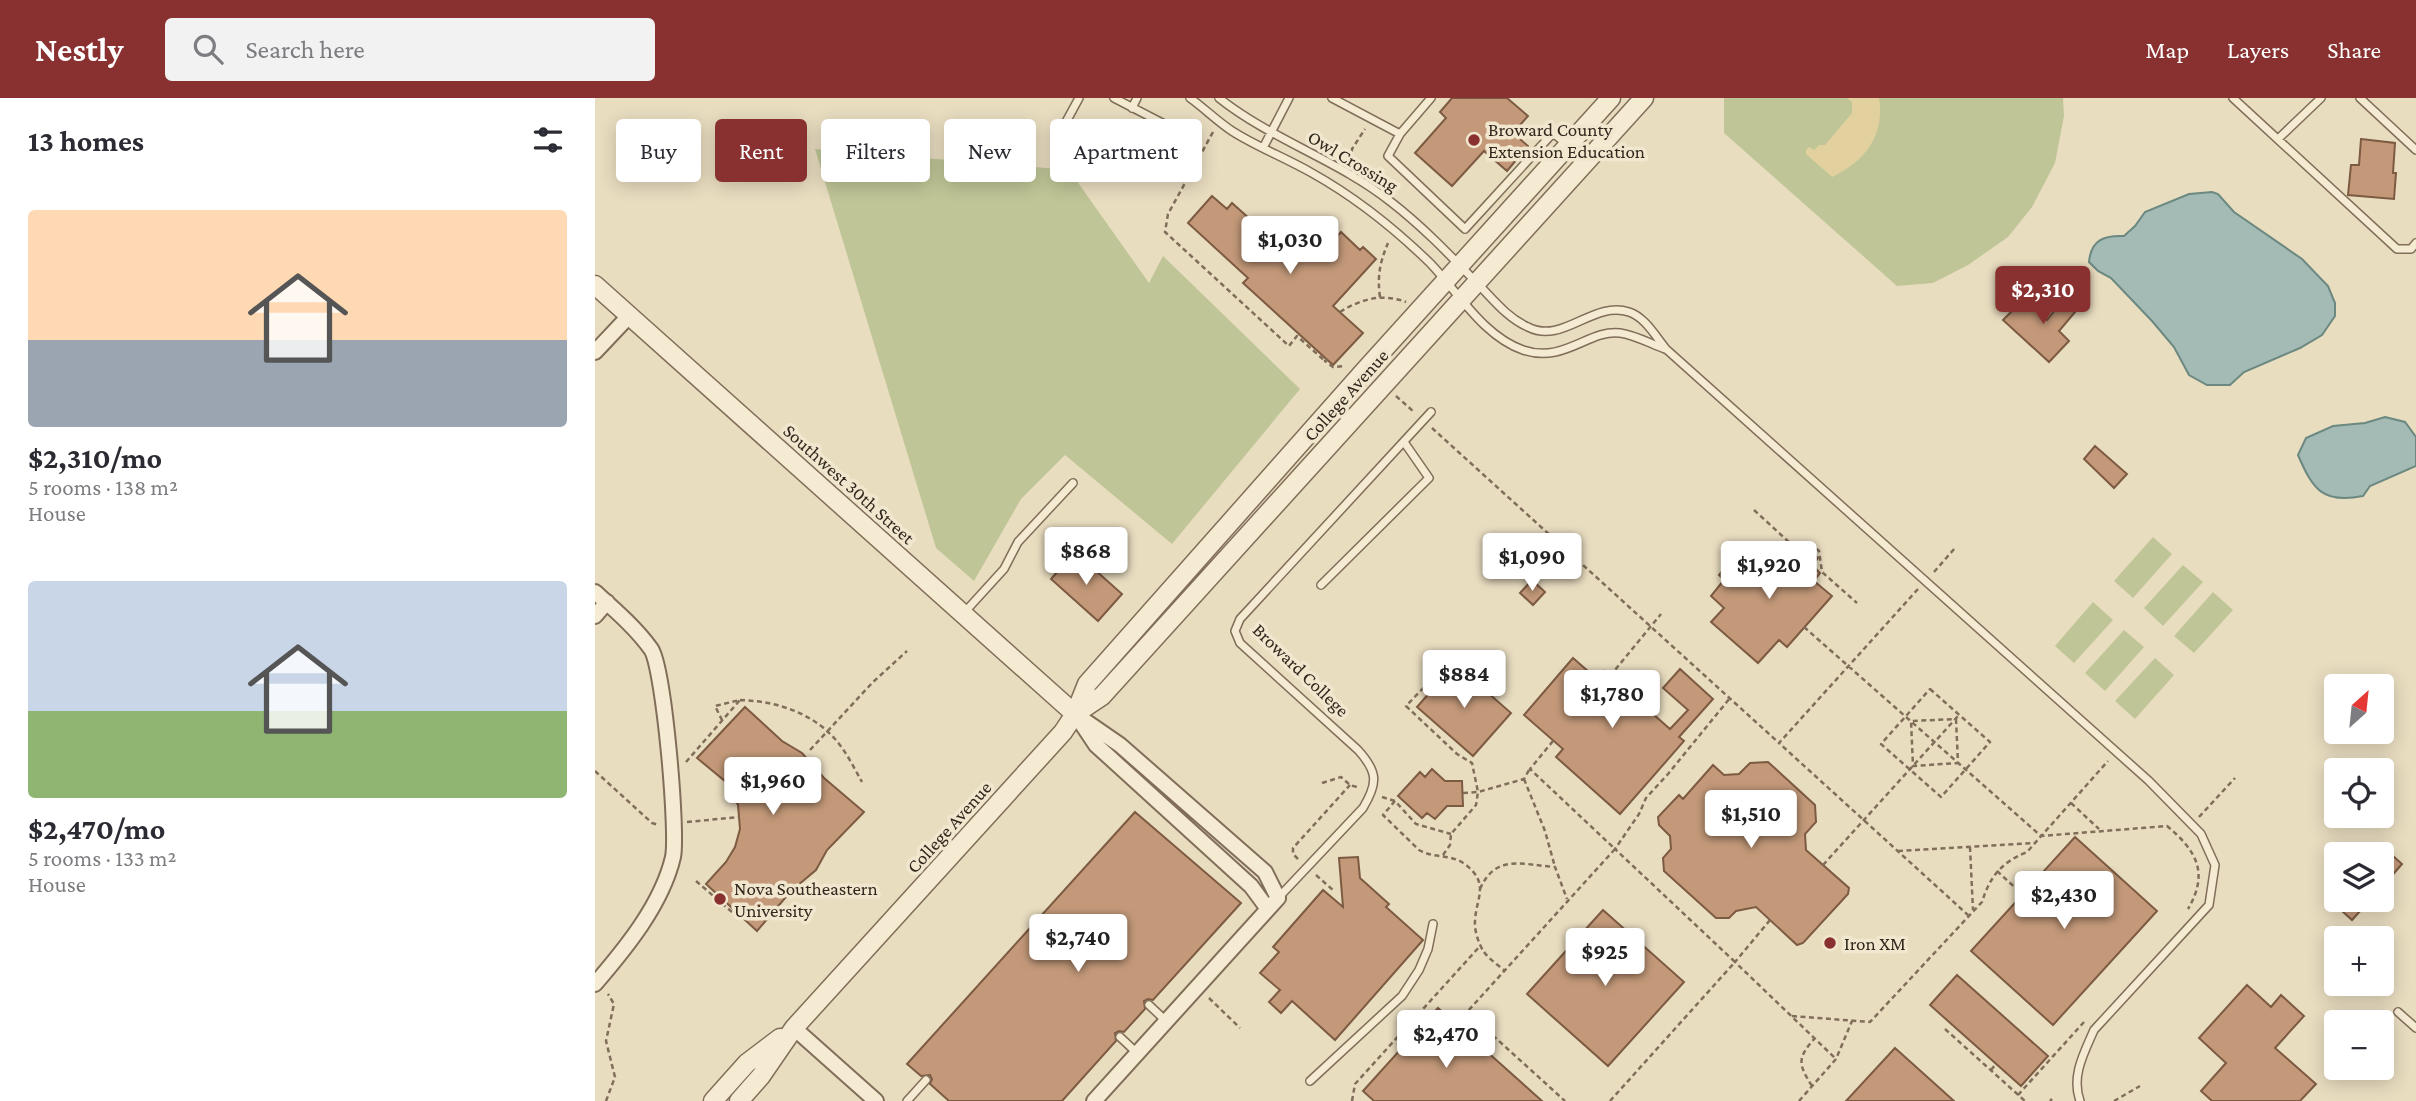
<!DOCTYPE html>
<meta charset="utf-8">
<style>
:root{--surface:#fff;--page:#f2f2f3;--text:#2b2b33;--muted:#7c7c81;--accent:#893030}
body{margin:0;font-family:"Crimson Pro",serif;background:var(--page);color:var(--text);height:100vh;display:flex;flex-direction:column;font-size:26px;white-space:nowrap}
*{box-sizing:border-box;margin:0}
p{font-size:23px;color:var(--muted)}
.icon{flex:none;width:38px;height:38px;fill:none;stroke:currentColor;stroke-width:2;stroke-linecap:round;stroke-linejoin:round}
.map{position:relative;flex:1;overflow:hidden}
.panel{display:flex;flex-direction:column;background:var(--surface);width:595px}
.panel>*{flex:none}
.banner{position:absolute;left:21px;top:21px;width:665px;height:63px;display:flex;gap:14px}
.needle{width:46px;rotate:27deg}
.buttons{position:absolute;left:1729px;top:576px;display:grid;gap:14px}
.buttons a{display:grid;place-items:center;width:70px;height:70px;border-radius:7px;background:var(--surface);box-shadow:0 4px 18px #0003;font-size:35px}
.price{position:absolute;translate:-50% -60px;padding:0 16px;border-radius:7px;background:#fff;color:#222;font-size:23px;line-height:46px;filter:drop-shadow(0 2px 4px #0008)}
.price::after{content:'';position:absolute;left:50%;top:42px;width:21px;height:16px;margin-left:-10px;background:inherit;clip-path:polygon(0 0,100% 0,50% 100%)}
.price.active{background:var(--accent);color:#fff}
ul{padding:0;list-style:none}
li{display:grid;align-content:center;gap:14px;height:371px;padding:0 28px}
li span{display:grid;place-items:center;height:217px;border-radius:7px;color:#555}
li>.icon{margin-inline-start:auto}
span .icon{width:126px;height:126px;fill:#fffc;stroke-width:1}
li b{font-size:30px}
h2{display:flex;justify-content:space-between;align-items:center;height:84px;padding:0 28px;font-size:30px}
.chip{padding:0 24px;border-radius:7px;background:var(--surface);box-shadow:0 4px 18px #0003;font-size:24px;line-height:63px}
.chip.active{background:var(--accent);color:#fff}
header{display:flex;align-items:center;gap:42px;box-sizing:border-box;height:98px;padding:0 35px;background:var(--accent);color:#fff}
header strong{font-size:33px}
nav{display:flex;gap:38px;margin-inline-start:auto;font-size:24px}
.search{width:490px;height:63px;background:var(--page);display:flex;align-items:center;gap:18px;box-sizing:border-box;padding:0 24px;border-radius:7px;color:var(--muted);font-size:26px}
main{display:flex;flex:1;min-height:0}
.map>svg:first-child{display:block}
</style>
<header>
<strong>Nestly</strong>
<div class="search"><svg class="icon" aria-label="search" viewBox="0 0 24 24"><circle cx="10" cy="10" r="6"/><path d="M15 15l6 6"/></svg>Search here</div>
<nav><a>Map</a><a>Layers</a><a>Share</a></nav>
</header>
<main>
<section class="panel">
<h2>13 homes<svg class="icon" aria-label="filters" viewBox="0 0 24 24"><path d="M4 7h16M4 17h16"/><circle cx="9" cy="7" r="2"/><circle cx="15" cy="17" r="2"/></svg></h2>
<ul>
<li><span style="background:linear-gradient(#ffd9b3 60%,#9aa5b1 0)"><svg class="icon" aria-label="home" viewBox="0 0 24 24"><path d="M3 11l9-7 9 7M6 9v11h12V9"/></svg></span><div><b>$2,310/mo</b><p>5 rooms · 138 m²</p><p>House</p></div></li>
<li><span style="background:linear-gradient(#c9d6e8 60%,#8fb573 0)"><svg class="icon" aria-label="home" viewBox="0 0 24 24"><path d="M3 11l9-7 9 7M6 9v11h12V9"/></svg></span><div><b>$2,470/mo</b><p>5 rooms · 133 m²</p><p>House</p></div></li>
</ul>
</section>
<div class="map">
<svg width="1821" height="1003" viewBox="0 0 1821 1003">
<rect width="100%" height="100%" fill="#e9ddc0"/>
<path fill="#bfc596" d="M1129,0H1468L1469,18L1460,65L1437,109L1413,139L1373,167L1338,185L1302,188L1129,35Z
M220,51L474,72L554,185L568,158L705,291L577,446L470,357L426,401L379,483L341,450Z
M1558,439L1577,456L1538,500L1519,483Z
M1588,467L1608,484L1568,528L1549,510Z
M1618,494L1638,512L1599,555L1579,538Z
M1498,504L1518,522L1479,565L1460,548Z
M1529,532L1549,549L1510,593L1490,575Z
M1560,560L1579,577L1540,621L1520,603Z"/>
<path fill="#e2d19f" d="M1252,0H1284C1290,37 1270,64 1237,79L1211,56V52L1214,49L1219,52L1224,47H1230L1257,15V4Z"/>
<path fill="#a3bbb4" stroke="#6b8881" stroke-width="2" d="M1617,94L1623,96L1639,114L1707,161L1733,188L1740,205V218L1727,237L1705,250L1649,274L1635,287H1612L1594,277L1579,249L1557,223L1516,180L1503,173L1494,164C1496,142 1509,137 1529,138L1540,128L1550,114L1594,96Z
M1790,319L1810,324L1821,339V368L1775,388L1768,398C1728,406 1718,392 1703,357L1711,340L1738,328L1770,325Z"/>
<path fill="#c39979" stroke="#7d5a42" stroke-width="2" d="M857,0H912L933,18L918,35L933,48L912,73L889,53L857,88L820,55L851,20L845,14Z
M1766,41L1800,45L1798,75H1801L1799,101L1753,97L1756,67H1764Z
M617,98L632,111L637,105L695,157L703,148L719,163L746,134L765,152L768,149L781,161L738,208L768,235L738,267L648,185L653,180L593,125Z
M1472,197L1486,207L1464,233L1474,243L1454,264L1408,222L1429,201L1452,222Z
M1500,348L1532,376L1519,390L1489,361Z
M1194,447L1202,455L1209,448L1223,460L1217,467L1225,475L1219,483L1237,498L1192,549L1184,542L1163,565L1116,524L1129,510L1116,498L1129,482L1124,477L1139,459L1158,476L1180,451L1186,456Z
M480,454L527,496L503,523L456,481Z
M937,482L950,494L938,507L925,495Z
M978,560L1002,581L1009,573L1075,631L1093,612L1068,590L1085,571L1118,601L1084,639L1089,643L1025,716L961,659L968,651L929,617Z
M860,566L916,615L878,658L822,609Z
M150,609L187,643L207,655L229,680L269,714L232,752L221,772L196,793L162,833L111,786L131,764L140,749L145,731L143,707L131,684L102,660Z
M1173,664L1220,707L1221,724L1210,736L1211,752L1254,790L1253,796L1208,845L1202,847L1161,809L1141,813L1134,820H1121L1069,773L1068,760L1076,751L1075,738L1064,727L1063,719L1084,697L1088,701L1118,667L1129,677L1144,676L1155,665Z
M837,671L850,683H867L868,708H852L840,721L832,715L827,720L803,698L825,674L830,679Z
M540,714L646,805L558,902L553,901L549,903L550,911L529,934L524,933L520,935L521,943L467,1003H354L335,986L337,981L335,977L326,978L312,966Z
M1480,739L1562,813L1458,927L1376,853Z
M1787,748L1807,766L1787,789Z
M763,759L765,780L794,806L791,809L828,842L740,942L697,903L686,915L674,904L685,892L665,875L684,854L678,849L728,792L748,809L744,760Z
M1735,802H1775L1757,822Z
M1008,812L1089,884L1013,968L932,896Z
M1362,877L1453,958L1426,988L1335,907Z
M1652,887L1676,909L1686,897L1709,918L1680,950L1721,986L1705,1003H1617L1606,993L1631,965L1604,940Z
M843,910L947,1003H779L768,993Z
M1300,950L1359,1003H1251Z"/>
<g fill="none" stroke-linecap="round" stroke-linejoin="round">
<defs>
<path id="service" d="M484,0L471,24L556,70L577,30L519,0
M595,0C609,10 622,23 637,33C662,49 691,60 717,75C760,99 800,131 835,165C863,194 888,238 928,252C969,266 994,231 1025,235C1040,237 1056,246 1070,251
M624,0C677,42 743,62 796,104C827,128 854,156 881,184C897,200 912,220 933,229C968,247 998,202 1034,214C1050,219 1061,239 1071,251L1554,683L1606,736L1620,767L1614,807L1499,932C1489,955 1476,978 1485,1003
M737,0L805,36L836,0
M1638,0L1802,151H1816L1821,145
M1765,0L1821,52
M537,10L542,0
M805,36L793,58L870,131L958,35L973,47
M1683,41L1726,0
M668,50L694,0
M726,487L834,380L809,344
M368,516L409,471L423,444L478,385
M684,799L768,710C783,685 783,674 763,652L645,545L640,533L645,521L836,314
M554,907L571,923
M1803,914L1821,930
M525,939L542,955
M715,983L807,898L824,872L833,851L838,826
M312,1003L331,982"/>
<path id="minor" d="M0,254L34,218
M0,494C19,511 41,530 56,551C69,570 83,734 78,759C67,806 31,850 0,886
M0,518L12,504
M480,616L525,647L670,774L683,800L499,1003
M485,623L501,647L656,788L673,811
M199,930L281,1003"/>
<path id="tertiary" d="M0,187L480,616
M480,616L507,598L1049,0
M118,1003L152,965L185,940
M144,1003L166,978L199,930L468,634L480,616L492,586L771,271L1016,0"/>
</defs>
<use href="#service" stroke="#806e5a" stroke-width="10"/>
<use href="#minor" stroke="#806e5a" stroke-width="18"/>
<use href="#tertiary" stroke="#806e5a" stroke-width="21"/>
<path stroke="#806e5a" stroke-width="2.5" stroke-dasharray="5 3.5" stroke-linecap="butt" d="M618,34L573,116L570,134L694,248L702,238L730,263
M756,62L757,51L770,31
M785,199C782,178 785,164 793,145
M745,214C766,201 787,195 811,204
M732,261L730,263L738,269L750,268
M801,298L819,314
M837,330L1184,645
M1159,412L1195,445L1217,447L1224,453L1227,474L1262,505
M1339,474L1360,450
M1323,491L1184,645L1373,817
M1209,529L1446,738L1572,728C1602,753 1614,775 1593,811
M1015,578L1066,516
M1335,591L1395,644L1346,699L1286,646Z
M145,602C180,603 216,614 240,641C251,653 259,670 267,684
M1361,621L1363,665L1318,668L1316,623Z
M958,643L935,671L1020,751L872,914L970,1003
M215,652L278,584L312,553
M91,664L145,602L120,608L128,624
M0,673L57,725L64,727
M929,681L950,733L960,769
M727,685L746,679L755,687L765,690
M868,695L883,694L929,681L934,672
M787,699L800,703L821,726L856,736
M800,703L788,717L824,752C839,761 856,755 871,767C895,786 881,800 880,823C879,832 884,847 889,854C894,861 903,867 910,873
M1476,705L1504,731
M1604,719L1640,680
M92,724L144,719
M1375,749L1378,812
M1303,753L1440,745
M848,757L855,747L856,736L881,707L883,694L877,665L862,656L811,608L860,557
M703,761L698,756V750L755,687
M1228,767L1364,617
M1402,773L1428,797
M721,777L739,793
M101,783L137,814
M885,791C901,755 928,767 960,769L972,801
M1175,822L1140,864L1241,961
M614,900L645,930
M1197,918L1275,924L1387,804C1395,778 1407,764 1432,754L1513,663
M1350,931L1430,1003
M1396,972L1401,966
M1217,988C1203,966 1202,960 1220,940
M1423,997L1489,924
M11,1003L20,979L11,943L19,906L13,896
M757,1003L760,986L886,847
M1015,1003L1140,864L1020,751L1044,716L1051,700L1073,676L1135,600
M1204,1003L1241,961L1257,923
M1455,1003L1457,1001
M1519,1003L1545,988"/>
<use href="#service" stroke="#f5ead2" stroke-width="7"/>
<use href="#minor" stroke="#f5ead2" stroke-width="14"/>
<use href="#tertiary" stroke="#f5ead2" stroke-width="18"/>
</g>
<g fill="#893030" stroke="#f1e7cf" stroke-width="2.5">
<circle cx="879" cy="42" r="7"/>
<circle cx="125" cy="801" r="7"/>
<circle cx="1235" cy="845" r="7"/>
</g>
<g text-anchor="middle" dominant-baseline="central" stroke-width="7" stroke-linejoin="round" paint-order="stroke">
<g font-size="19" fill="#31271d" stroke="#f1e7cf" text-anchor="start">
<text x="893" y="31">Broward County<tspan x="893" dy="22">Extension Education</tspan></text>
<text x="139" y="790">Nova Southeastern<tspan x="139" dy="22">University</tspan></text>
<text x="1249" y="845">Iron XM</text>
</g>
<g font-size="19" fill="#31271d" stroke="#f1e7cf">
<text transform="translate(758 63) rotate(31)">Owl Crossing</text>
<text transform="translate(751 297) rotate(-48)">College Avenue</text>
<text transform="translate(254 386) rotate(42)">Southwest 30th Street</text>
<text transform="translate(706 572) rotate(44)">Broward College</text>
<text transform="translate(354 729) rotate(-48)">College Avenue</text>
</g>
</g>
</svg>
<div class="buttons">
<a><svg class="needle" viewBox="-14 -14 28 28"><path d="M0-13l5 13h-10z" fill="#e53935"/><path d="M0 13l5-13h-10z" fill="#7c7c81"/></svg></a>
<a><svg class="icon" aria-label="locate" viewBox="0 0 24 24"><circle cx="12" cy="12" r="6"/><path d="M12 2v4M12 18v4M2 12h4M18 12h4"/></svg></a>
<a><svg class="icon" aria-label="layers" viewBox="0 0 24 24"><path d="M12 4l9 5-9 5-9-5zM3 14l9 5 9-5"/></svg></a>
<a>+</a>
<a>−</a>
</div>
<b class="price" style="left:695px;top:178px">$1,030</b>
<b class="price active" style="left:1448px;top:228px">$2,310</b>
<b class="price" style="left:491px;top:489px">$868</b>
<b class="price" style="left:937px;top:495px">$1,090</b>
<b class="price" style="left:1174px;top:503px">$1,920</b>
<b class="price" style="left:869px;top:612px">$884</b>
<b class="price" style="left:1017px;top:632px">$1,780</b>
<b class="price" style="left:178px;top:719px">$1,960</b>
<b class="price" style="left:1156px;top:752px">$1,510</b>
<b class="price" style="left:1469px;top:833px">$2,430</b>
<b class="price" style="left:483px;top:876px">$2,740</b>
<b class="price" style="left:1010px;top:890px">$925</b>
<b class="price" style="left:851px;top:972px">$2,470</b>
<div class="banner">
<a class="chip">Buy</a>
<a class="chip active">Rent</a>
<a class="chip">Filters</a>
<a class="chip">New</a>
<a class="chip">Apartment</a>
</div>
</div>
</main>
